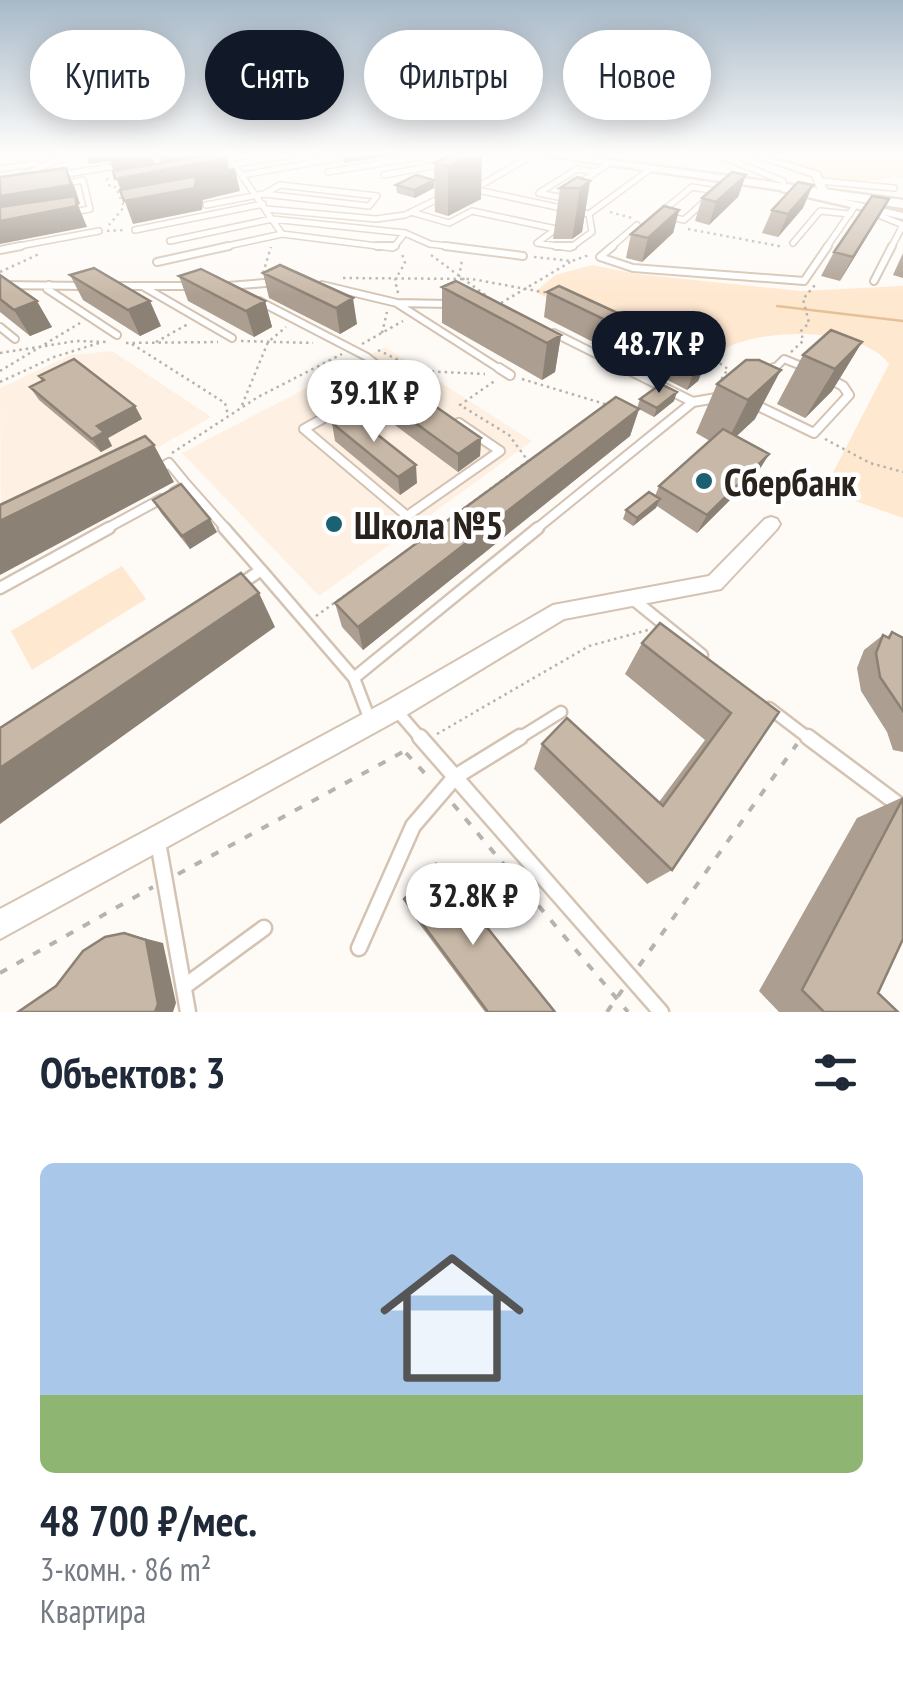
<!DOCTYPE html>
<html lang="ru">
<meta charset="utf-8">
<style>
:root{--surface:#fff;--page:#f2f2f3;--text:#1f2937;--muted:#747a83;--accent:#111827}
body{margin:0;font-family:"PT Sans Narrow",sans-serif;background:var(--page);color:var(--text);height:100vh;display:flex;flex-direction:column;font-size:38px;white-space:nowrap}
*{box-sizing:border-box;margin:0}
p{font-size:32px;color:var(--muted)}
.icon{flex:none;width:55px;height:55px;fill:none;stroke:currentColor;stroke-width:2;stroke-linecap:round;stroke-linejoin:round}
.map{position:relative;height:1012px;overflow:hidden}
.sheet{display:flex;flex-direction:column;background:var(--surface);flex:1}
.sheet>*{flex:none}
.hud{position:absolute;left:30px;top:30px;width:845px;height:90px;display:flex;gap:20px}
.price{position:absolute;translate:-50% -85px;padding:0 22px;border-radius:35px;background:#fff;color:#222;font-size:32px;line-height:65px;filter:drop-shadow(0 2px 5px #0008)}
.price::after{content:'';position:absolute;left:50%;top:60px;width:30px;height:22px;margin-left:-15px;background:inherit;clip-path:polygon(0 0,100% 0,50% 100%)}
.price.current{background:var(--accent);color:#fff}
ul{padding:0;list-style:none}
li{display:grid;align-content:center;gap:20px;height:530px;padding:0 40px}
li span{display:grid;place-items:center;height:310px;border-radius:15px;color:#555}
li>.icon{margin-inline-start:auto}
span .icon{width:180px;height:180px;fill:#fffc;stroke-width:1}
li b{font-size:42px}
h2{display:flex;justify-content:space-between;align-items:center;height:120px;padding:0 40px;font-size:42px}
.pill{padding:0 35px;border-radius:45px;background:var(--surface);box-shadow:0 5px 25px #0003;font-size:35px;line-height:90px}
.pill.current{background:var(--accent);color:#fff}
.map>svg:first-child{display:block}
</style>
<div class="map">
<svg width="903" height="1012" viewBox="0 0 903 1012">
<rect width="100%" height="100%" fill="#fefbf7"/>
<path fill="#fef0e2" d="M385,347L532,441L319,596L182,453Z
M112,351L211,417L1,537L0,388L71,355Z"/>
<path fill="#ffe8d0" d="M761,154H903V177C887,178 870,182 854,182C830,181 785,163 761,154Z
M592,265L637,274L801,291L903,286V518L824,490L889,364C863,328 777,329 738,343C723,348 709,356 694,363L535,292L555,275Z
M122,566L146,599L32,670L11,631Z"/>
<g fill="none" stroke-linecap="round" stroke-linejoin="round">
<path stroke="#e6c098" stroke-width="2.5" d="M777,306L903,321"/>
<defs>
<path id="service-far4" d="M227,154L282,234L393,248L405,233
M716,154L783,181L784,189
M143,162L162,154
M235,164L297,154
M0,169L37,163
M577,169L596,172L558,197L539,193Z
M328,172L425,156L422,154
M596,172L608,164
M59,175L123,165
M243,175L338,158
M384,175L443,164
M820,181L894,188
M62,184L83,180L90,209L72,212
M0,185L72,154
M280,185L377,196L369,206L264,194Z
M473,189L589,214L649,170
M474,189L535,154
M706,200L684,220L659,214L692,187L716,191
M206,205L264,194
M266,209L376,219L405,215L444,196
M411,212L449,223L472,211L556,229L537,243L570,248L592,232L589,214
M883,212L881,216L903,225L891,248
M135,230L263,204
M170,241L272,219L405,233L430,244L464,248
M793,243L820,211L850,214
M8,248L99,231
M218,248L282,234
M610,248L637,225
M826,248L855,206"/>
<path id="service-far3" d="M377,246H395
M445,246L523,256
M556,246H573
M613,246L600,257L633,268L804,281L828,246
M0,250L21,246
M157,262L229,246
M874,281L892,246
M0,285L87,286
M49,285L47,289L117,335
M322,285L397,303L449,304
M113,286H192
M228,286L277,282
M144,287L232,338
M259,301L367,357L385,371
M398,304L503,371
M0,327L15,339
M554,333L630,371
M772,371L784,359L809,369"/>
<path id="service-far2" d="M381,368L401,383
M499,368L510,375
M625,368L693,402
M768,374L774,368
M380,387L304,429L407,516L500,451L459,423
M752,403L814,433L849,395L843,386L828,378
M157,470L169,463L187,485
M174,492L187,485L227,530
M104,530L161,499
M535,530L693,402L722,397"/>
<path id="service-far1" d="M224,528L261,570
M238,586L261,570L354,678L370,720
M0,588L109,528
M634,600L702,655
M354,678L538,528
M769,708L811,740
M397,711L422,740
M516,740L561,712"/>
<path id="service" d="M420,737L661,1012
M808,737L903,808
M158,842L188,1012
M359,948L413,826L455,777L520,737
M185,986L264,928"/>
<path id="minor" d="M568,154H577L573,156Z
M747,154H759L819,172L829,194L821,196L812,176Z
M771,517L777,519L780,524L777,529L721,589L564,619L403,717L0,939V909L387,701L553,605L709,576L765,519Z"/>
<path id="tertiary" d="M786,186L903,213V219L782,191Z"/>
<path id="secondary" d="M537,154H567L903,200V208Z"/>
</defs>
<use href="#service-far4" stroke="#d4c3b2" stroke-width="8"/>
<use href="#service-far3" stroke="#d4c3b2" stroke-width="10"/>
<use href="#service-far2" stroke="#d4c3b2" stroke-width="12"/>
<use href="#service-far1" stroke="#d4c3b2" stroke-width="15"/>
<use href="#service" stroke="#d4c3b2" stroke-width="19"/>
<use href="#minor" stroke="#d4c3b2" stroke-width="4"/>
<use href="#tertiary" stroke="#d4c3b2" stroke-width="5"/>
<use href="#secondary" stroke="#d4c3b2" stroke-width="5"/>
<path stroke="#b6b2ad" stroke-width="2.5" stroke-dasharray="2.5 4" stroke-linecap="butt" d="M107,178L110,187H116L124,207L109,225
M610,212L632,218
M688,229L784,247
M107,231L124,230
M431,255L492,300
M534,257L572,261L589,255
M0,272L39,254
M263,273L271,247
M459,277L462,260
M343,278L472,279L548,293
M398,293L395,280L405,263L402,254
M501,303L572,261
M382,333L387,312
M241,341L313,343
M156,342L188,324
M126,343L218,342
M132,344L225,403L228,415
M362,344L403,321
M378,350L421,371L485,374
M791,352L803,341L801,331L809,323L803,299L815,285
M0,353L76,341L108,342
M709,356L728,369L720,381
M0,371L80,323
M522,379L605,404
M0,382L54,357L99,343
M242,405L268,342L286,327
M825,439L870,463L903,472
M172,453L258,397L342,354
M401,555L528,461L509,435L460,405L496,380
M316,616L354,589
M437,734L589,646L648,630"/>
<path stroke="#b6b2ad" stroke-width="4" stroke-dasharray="8 11" stroke-linecap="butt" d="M406,753L431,780
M453,804L628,1012
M178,874L412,747
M639,966L797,744
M0,973L153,887
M607,1012L623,989"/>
<use href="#service-far4" stroke="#fff" stroke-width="5"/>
<use href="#service-far3" stroke="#fff" stroke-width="6"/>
<use href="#service-far2" stroke="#fff" stroke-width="8"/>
<use href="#service-far1" stroke="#fff" stroke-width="10"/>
<use href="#service" stroke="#fff" stroke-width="14"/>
<use href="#minor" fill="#fff" fill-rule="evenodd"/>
<use href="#tertiary" fill="#fff" fill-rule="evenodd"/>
<use href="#secondary" fill="#fff" fill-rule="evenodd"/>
</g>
<path fill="#ac9e90" d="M453,154L481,199L448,216L435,212L434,163Z
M746,175L738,197L709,225L695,221L702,198Z
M590,181L582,232L572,239H553L560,188Z
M396,185L434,188L415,198L397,193Z
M889,199L840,281L821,276L834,252Z
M803,208L778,237L762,233L772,210Z
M679,210L673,233L642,262L626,258L631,234Z
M903,253V278L893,275Z
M280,265L357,324L340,334L269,298L263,273Z
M0,275L52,327L30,336L0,312Z
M70,275L161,326L140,336L83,300Z
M179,276L265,301L272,327L254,337L188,301Z
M442,287L561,335L555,372L542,380L442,323Z
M547,292L709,355L698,381L687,390L544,317Z
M862,342L832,391L805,418L777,404L803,355Z
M746,360L755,419L736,436L769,454L758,472L697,533L657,506L633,526L623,519L626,510L655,496L659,486L710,441L696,433L717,384Z
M39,376L135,406L142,419L108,438L112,446L101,452L39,400L30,387L42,381Z
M370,390L481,438L480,456L458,472L372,408Z
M640,399L674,401L654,417L637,408Z
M639,409L630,436L363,650L342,627L335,603Z
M332,423L417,483L400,495L335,441Z
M153,500L217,532L190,549L161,513Z
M892,632L903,638V752L893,750L887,732L861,691L857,668L864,650L883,635L887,637Z
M642,643L779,712L672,870L647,884L534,769L542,744L659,802L705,740L625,674Z
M903,797L878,993L898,1012H779L759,991L857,818Z
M404,899L555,1012H485L409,910Z"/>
<path fill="#8c8175" d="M104,154H151L157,171L164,170L159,154H214L226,158L230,171L235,169L240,191L203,200L202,210L133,224L110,161L89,164L86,157Z
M343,154H389V156L344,163Z
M476,154H482L481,199L448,216V166Z
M66,168L75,188L80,204L78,205L87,227L0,244V196Z
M746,175L738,197L709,225L716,202Z
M434,180V188L415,198L414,190Z
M590,181L582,232L572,239L580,188Z
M813,185L803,208L778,237L788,214Z
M889,199L876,222L840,281L853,257Z
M679,210L673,233L642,262L648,238Z
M353,298L357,324L340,334L336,308Z
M37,301L52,327L30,336L14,310Z
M150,301L161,326L140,336L128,310Z
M265,301L272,327L254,337L246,311Z
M561,335L555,372L542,380L547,343Z
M862,342L832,391L805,418L835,369Z
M709,355L698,381L687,390L697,364Z
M781,370L755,419L724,448L748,400Z
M677,392L674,401L654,417L657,408Z
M135,406L142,419L108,438L112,446L101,452L92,439L97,426Z
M639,409L630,436L363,650L358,627Z
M481,438L480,456L458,472V454Z
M154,445L174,482L0,575V521Z
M769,454L758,472L697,533L707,515Z
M416,465L417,483L400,495L398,477Z
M660,499L656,508L633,526L637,518Z
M210,519L217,532L190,549L182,536Z
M259,593L275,627L0,824V768Z
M124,933L163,943L176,1003L173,1012H155Z"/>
<path fill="#c8b8a7" stroke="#8c8175" stroke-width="2.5" d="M107,154H142L109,159Z
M216,154H220L226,158L115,179L113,171Z
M453,154H476L448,166L434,163Z
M66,168L71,185L0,196V177Z
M235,169L196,178L195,188L124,201L120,190Z
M732,172L746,175L716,202L702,198Z
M416,175L434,180L414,190L396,185Z
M577,177L590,181L580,188H560Z
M798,182L813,185L788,214L772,210Z
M75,196L77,206L0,221V207Z
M872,196L889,199L853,257L834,252Z
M664,206L679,210L648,238L631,234Z
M280,265L353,298L336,308L263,273Z
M94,268L150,301L128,310L70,275Z
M201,269L265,301L246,311L179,276Z
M0,275L37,301L14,310L0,299Z
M456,281L561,335L547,343L442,287Z
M559,286L709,355L697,364L547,292Z
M831,330L862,342L835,369L803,355Z
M74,359L135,406L97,426L104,432L92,439L30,387L44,380L39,376Z
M746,360H759L781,370L748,400L717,384Z
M393,377L481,438L458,454L370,390Z
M661,384L677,392L657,408L640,399Z
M616,397L639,409L358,627L335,603Z
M350,413L416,465L398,477L332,423Z
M723,429L769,454L707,515L659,486Z
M145,436L154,445L0,521V505Z
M181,484L210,519L182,536L153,500Z
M649,492L660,499L637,518L626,510Z
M241,573L259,593L0,768V728Z
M660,623L779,712L672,870L542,744L567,718L663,806L731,713L642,643Z
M892,632L903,638V711L880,677L876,653L883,635L889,638Z
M903,798V939L878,993L898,1012H824L802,990Z
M436,864L555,1012H488L404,899Z
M124,933L146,940L158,1004L155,1012H18L56,986L83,951L105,937Z"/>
<linearGradient id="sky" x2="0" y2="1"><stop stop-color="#a7b9c8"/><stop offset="0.52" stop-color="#fffdfb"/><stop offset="1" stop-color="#fffdfb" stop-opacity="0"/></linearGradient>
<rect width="903" height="296" fill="url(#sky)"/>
<g fill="#1b6172" stroke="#fff" stroke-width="4">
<circle cx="704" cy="481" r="10"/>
<circle cx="334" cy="524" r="10"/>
</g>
<g text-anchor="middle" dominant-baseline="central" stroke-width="9" stroke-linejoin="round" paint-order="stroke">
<g font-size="38" font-weight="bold" fill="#2a231d" stroke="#fff" text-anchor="start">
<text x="724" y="481">Сбербанк</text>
<text x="354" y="524">Школа №5</text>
</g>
</g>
</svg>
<b class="price current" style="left:659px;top:396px">48.7K ₽</b>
<b class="price" style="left:374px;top:445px">39.1K ₽</b>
<b class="price" style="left:473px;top:948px">32.8K ₽</b>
<div class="hud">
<a class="pill">Купить</a>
<a class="pill current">Снять</a>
<a class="pill">Фильтры</a>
<a class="pill">Новое</a>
</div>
</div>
<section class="sheet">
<h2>Объектов: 3<svg class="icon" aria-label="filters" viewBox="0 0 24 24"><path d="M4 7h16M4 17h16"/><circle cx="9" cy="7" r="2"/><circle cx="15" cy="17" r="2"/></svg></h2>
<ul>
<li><span style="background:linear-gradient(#a9c7e8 75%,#8fb573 0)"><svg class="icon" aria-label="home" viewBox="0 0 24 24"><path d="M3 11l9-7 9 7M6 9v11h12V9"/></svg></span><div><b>48 700 ₽/мес.</b><p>3-комн. · 86 m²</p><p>Квартира</p></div></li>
</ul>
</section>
